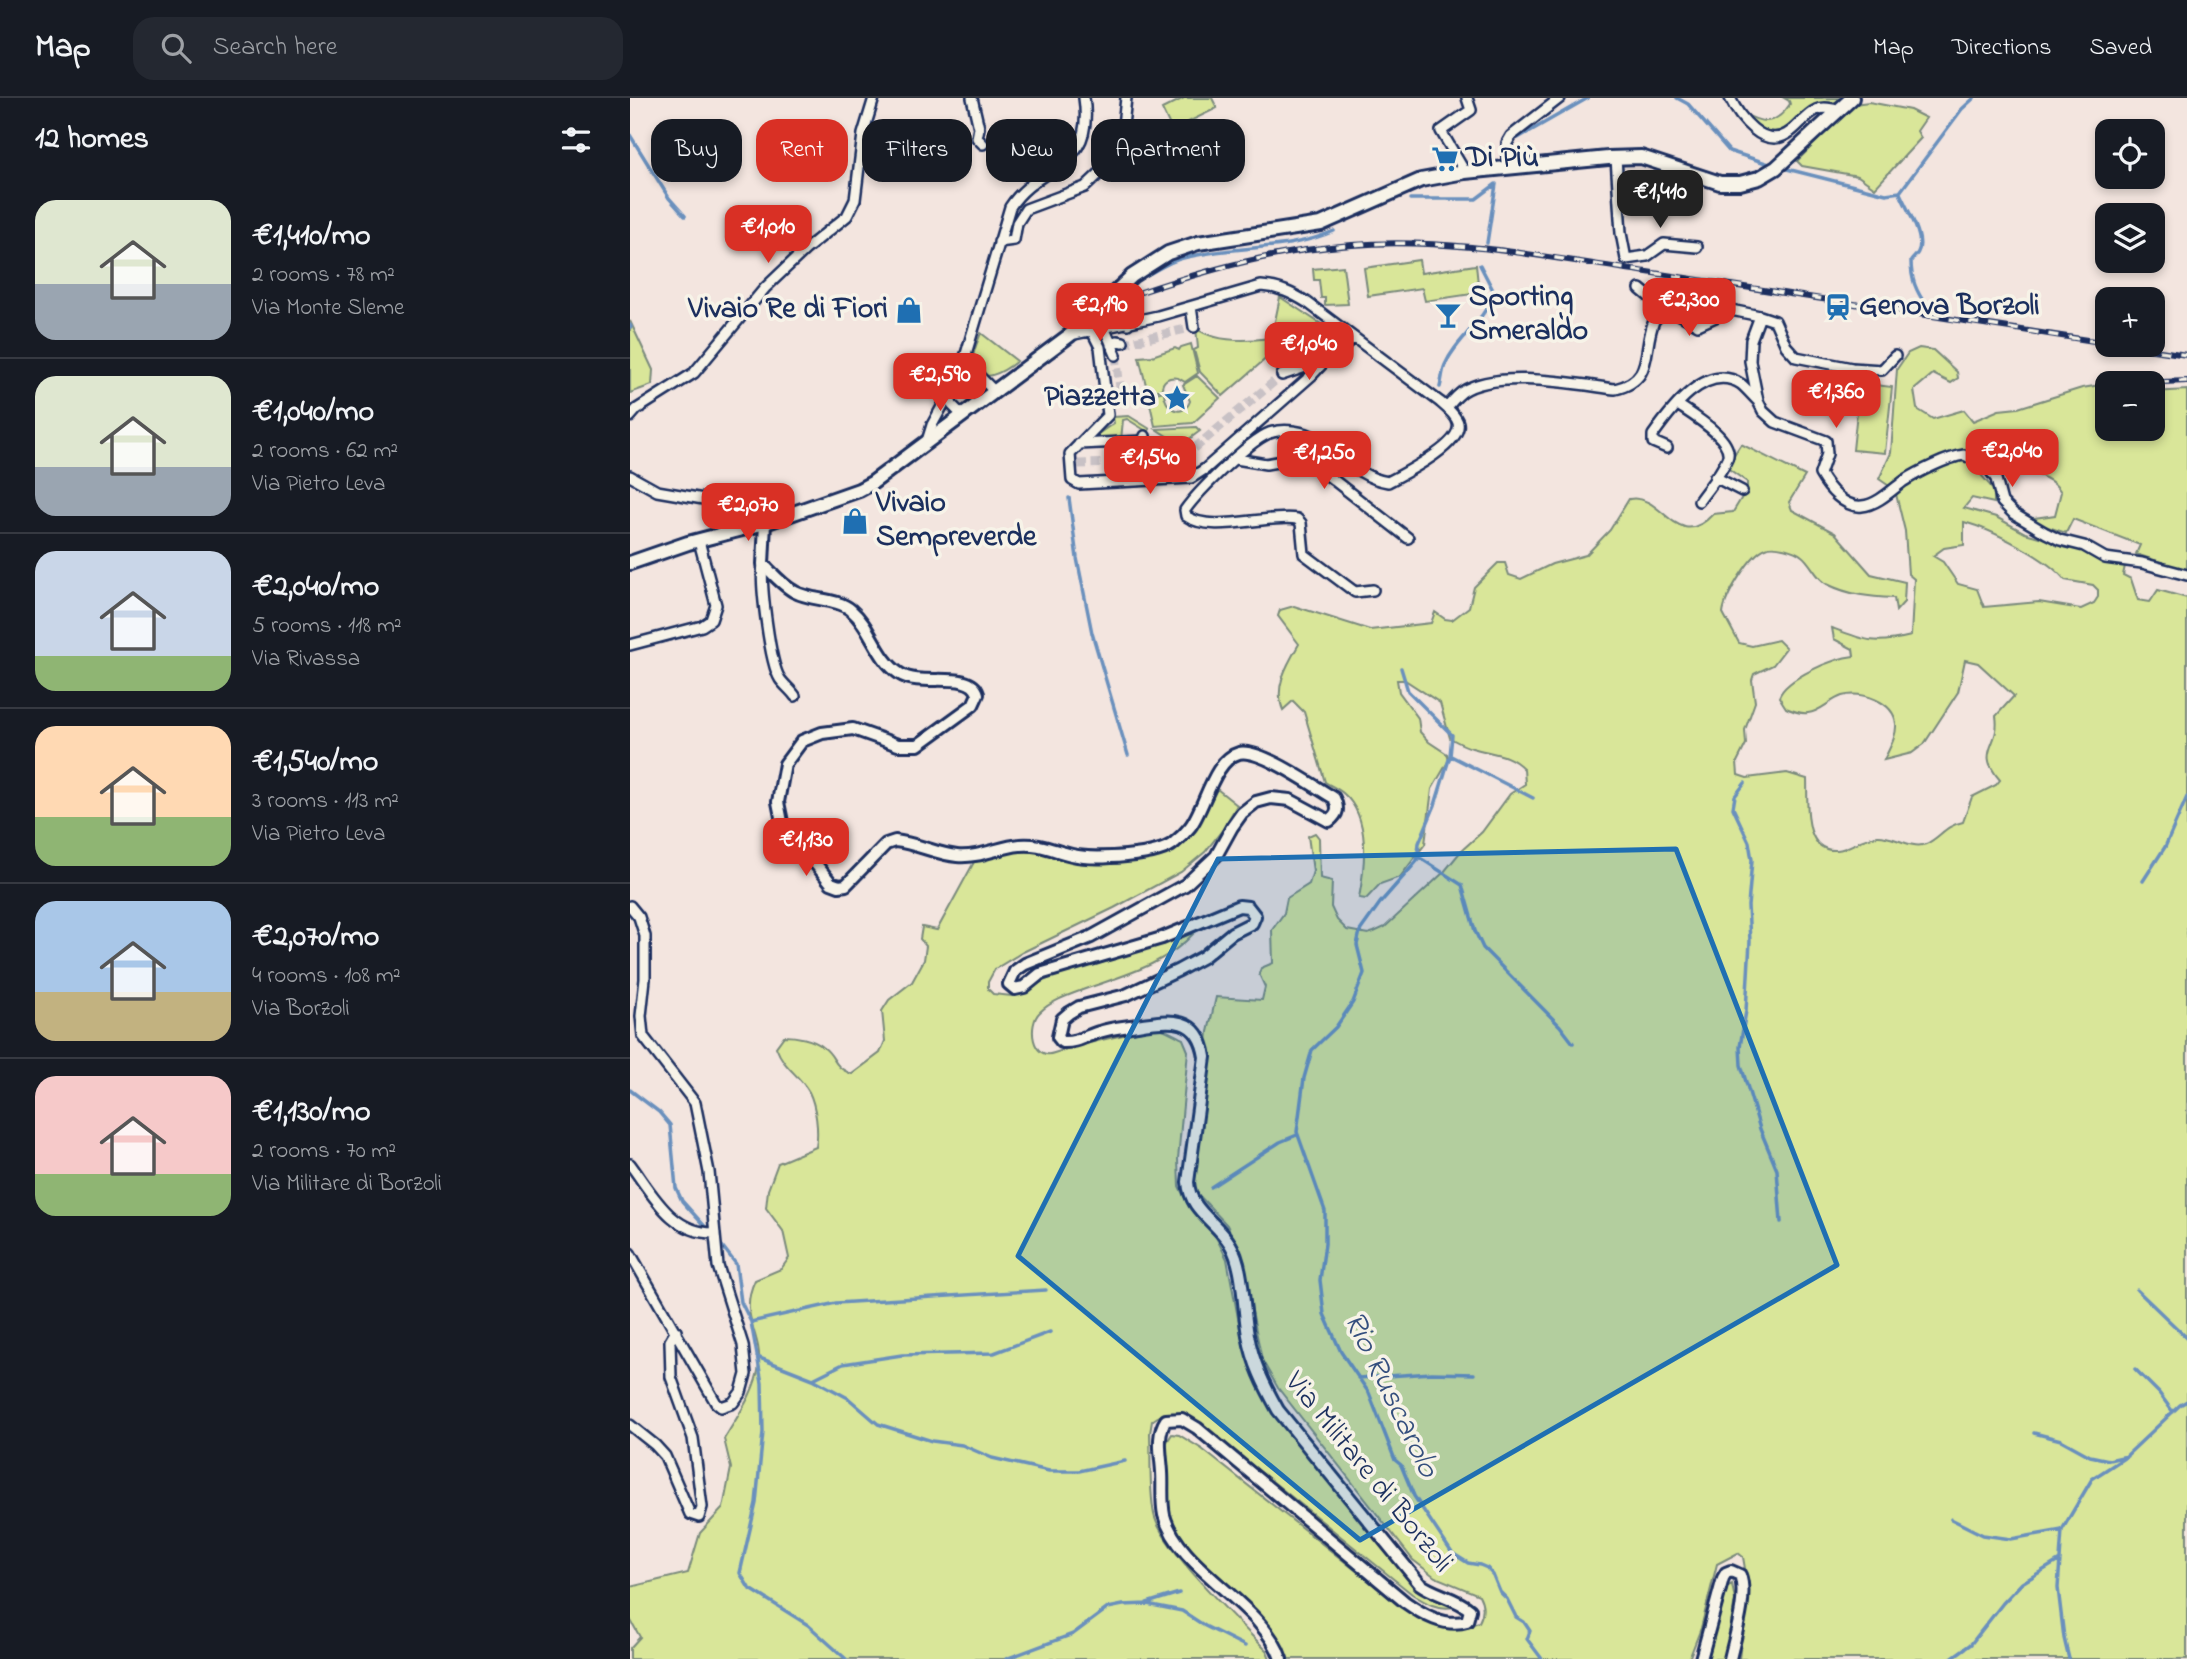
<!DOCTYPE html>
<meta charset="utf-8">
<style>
:root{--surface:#171b24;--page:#242831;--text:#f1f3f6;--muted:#9ea1a6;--line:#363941;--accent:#d93025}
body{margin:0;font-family:"Indie Flower",sans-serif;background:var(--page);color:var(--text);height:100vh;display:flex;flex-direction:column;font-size:26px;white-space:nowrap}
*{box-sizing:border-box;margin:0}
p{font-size:23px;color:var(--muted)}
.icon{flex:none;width:38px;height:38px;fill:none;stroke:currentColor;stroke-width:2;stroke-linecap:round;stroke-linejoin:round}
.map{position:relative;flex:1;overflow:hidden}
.drawer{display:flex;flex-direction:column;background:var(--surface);width:630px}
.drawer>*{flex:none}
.hud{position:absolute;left:21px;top:21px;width:665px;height:63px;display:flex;gap:14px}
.controls{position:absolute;left:1465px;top:21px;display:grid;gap:14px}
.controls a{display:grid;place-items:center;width:70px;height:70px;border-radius:14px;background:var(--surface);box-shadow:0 4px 10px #0003;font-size:35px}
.price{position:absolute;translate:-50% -60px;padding:0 16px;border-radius:14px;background:var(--accent);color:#fff;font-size:23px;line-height:46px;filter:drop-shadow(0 2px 4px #0008)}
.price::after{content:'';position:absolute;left:50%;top:42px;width:21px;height:16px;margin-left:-10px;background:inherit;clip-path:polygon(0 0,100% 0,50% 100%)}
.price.current{background:#222;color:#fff}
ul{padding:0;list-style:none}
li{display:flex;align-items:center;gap:21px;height:175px;padding:0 35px}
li+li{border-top:2px solid var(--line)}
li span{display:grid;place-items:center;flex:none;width:196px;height:140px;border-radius:21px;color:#555}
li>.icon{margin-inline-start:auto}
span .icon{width:84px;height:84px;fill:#fffc;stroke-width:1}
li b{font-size:30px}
h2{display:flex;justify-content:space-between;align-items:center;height:84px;padding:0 35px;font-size:30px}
.pill{padding:0 24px;border-radius:21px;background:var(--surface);box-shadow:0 4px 10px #0003;font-size:24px;line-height:63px}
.pill.current{background:var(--accent);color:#fff}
header{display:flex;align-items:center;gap:42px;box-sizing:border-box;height:98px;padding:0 35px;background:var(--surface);border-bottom:2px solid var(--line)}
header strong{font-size:33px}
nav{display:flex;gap:38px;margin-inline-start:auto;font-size:24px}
.search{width:490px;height:63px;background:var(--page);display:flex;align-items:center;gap:18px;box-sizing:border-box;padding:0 24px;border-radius:21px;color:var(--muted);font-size:26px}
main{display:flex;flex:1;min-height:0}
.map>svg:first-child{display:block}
</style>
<header>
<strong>Map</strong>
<div class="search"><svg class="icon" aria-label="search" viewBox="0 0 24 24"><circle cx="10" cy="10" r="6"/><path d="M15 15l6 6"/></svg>Search here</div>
<nav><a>Map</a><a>Directions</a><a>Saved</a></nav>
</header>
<main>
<section class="drawer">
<h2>12 homes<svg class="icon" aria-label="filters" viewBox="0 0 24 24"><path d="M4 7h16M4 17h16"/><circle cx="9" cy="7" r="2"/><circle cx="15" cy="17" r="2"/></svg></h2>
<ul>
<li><span style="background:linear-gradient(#dfe7d0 60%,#9aa5b1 0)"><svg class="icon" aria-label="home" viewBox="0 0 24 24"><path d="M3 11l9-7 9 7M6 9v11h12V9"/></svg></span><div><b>€1,410/mo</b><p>2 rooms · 78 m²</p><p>Via Monte Sleme</p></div></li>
<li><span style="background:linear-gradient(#dfe7d0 65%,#9aa5b1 0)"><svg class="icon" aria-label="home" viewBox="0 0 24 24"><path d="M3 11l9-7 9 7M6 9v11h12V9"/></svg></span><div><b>€1,040/mo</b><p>2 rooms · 62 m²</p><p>Via Pietro Leva</p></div></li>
<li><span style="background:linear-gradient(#c9d6e8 75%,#8fb573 0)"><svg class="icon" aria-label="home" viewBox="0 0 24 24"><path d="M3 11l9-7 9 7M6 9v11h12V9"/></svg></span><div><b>€2,040/mo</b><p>5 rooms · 118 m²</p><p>Via Rivassa</p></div></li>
<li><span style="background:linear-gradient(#ffd9b3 65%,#8fb573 0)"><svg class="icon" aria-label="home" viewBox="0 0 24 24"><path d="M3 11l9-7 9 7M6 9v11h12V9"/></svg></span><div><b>€1,540/mo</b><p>3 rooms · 113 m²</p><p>Via Pietro Leva</p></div></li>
<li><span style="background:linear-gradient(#a9c7e8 65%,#c2b280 0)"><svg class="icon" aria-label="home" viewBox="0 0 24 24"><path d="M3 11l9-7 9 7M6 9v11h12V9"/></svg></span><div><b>€2,070/mo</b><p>4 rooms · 108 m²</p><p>Via Borzoli</p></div></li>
<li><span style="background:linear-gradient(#f6c9c9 70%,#8fb573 0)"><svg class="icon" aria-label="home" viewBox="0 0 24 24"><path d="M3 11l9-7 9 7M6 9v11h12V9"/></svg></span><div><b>€1,130/mo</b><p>2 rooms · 70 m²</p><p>Via Militare di Borzoli</p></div></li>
</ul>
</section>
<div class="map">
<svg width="1557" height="1561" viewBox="0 0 1557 1561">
<rect width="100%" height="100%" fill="#f3e5df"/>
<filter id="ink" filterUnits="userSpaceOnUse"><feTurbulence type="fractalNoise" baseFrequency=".0143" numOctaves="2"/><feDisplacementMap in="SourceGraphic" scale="14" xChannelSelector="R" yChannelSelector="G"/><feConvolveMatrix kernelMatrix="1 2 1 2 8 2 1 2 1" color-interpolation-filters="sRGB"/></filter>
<g filter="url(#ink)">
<path fill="#d9e699" stroke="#7a8a7c" stroke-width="2" fill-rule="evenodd" d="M554,0H582L587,10L542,32L532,11Z
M1154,0H1216C1205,7 1196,2 1185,8C1152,25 1156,59 1115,16C1134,27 1147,26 1160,6L1159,3Z
M1239,4L1280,12L1296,20L1287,33L1291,40L1245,90L1228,78L1172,68L1167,63L1224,6Z
M789,162L791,175L846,167L849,195L795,203L792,190L738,198L734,170Z
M713,168L718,206L695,207V200H691L689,182H684L683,171Z
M650,199L703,234L706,244L699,252L681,260L643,233Z
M0,223L23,272L22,287L0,295Z
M566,230C585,245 618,243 641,240L640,257L593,298L570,274L564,252L568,250Z
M351,235L387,263C376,272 346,292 343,262C342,255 348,243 351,235Z
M561,246L568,275L555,284L548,280C539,278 532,282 532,291L518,295L509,259L522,258L545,250L549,252L551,249Z
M1289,250L1303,252L1327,274L1328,280L1321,285L1303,276L1284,292L1287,311L1303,321L1334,312L1343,323L1369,312L1388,310L1452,290L1477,286V331H1522L1523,294L1557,292V473L1506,456L1510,447L1443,421L1436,435L1409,426L1404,420L1425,417L1431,394C1420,376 1400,376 1382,369C1374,366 1365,360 1357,356L1347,364L1346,371L1364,392V405L1342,400L1334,410L1366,419L1395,435L1445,449L1475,465L1495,468L1493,477L1501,481L1508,502L1520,504L1528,492L1557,500V1561H1109L1118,1488L1113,1459L1108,1455L1087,1466L1071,1530L1059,1561H656L640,1533L548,1439L538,1419L535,1347L542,1336L549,1337L572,1351L772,1509C796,1522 821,1535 849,1524C854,1515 854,1506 849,1497L805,1479L783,1462L648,1290L632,1262L610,1154L597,1127L564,1092L578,934L586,899L632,902L635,889L629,876L631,870L643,865L642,832L654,815L657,800L679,786L683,773L678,738L685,735L689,740L690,780L702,783L701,809L707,822L717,832L738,836L744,834L755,829L814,774L831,753L852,734L880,696L895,686L894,671C879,655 862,656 842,650C834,648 827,644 820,640L810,605L775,582H767L769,594L788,620L790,634L799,644L817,656L819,662L802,691L795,746L770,779L750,786L736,801L729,800C735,768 741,720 714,696C709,691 701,688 695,684L674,614L663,603L653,612C643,589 658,565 669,546L648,518L650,512L664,508L740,532L801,525L805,514L815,521L822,522L839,509L844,489L868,465H875L879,477L891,481L922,466L956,457L980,432L999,401C1033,394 1046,456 1083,416L1103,414L1117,391V384L1096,369L1111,346L1175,378L1159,404L1162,412L1205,435L1241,476L1275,484L1274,504L1266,513L1264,500C1240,499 1219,497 1197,486C1186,480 1181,465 1172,458C1165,452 1144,446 1136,450C1120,456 1095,498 1093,515L1109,545L1122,548L1148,542L1156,550L1143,567L1124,576L1122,582L1125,604L1115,632L1116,646L1107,664L1108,677L1117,680L1157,675L1177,681C1178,703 1172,755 1207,752C1220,751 1232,739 1248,738C1262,737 1282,752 1296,746C1311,739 1314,728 1333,724L1342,699L1366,687L1370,682C1344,652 1371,649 1366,618L1384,598L1348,565L1335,562L1328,594L1294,646L1282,655L1254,662C1259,651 1267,638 1266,626C1264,603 1231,593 1212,598C1200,602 1190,614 1178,615C1170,616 1163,613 1156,610L1149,599C1156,580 1204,560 1224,558L1223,551L1204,541L1202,530C1236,543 1245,547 1281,538L1284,481L1278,476L1275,433L1265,392L1249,381L1261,355L1267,271L1278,255ZM1334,424C1360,431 1418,460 1435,482L1463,487L1468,492V499L1464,505L1451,511L1409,504L1354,509L1347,491L1328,486L1313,464L1303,458L1314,450L1334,447Z
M567,278L590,300L563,325L525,328L518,297L534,293C533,310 553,322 560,303L553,287Z
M1230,285L1262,289L1255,355L1223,352Z
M499,318L520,331L518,334L497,321L493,322L491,342L468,344V336L484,325L483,319Z
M566,329L570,333L551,347L526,331Z
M587,691L607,707L593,731L575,754L551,774L484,810L393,854L365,871L358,884V891L363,896L382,898L443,869L565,834C536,866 498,876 458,890C442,896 422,902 410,914C397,926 402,963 424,955C452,946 479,940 507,934C513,933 522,929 528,930C536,931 546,938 553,941L558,953L548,1061L549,1088L559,1109L585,1137L597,1161L611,1236L632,1292L671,1348L753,1451L795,1496L824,1509C807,1512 796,1505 782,1496L632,1375L555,1317C542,1313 533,1314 522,1323L520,1335C521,1362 519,1391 524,1416C530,1449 611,1526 637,1553L640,1561H0V1550L10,1539L0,1521V1489L58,1475L70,1435L93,1410L101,1370L94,1341C107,1319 126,1293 129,1267C132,1234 108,1218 125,1182L151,1171L159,1160L153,1133L136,1110L138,1092L148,1065L186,1049C189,1034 186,1008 179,994C169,976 154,971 146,949L154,938C166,938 183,941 193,949C207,959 201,968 222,976L250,955L255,943L252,913L259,902L282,884L294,862L296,848L290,841L292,829L307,832L344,764L383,754L400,753L446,761L508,763L544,754L566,732Z
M1102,1486L1105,1502L1095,1561H1076L1098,1488Z"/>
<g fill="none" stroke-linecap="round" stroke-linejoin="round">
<path stroke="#6a90bd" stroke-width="3.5" d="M1047,0L1058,6L1099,53L1142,67
M0,37L39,100L55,118
M888,40L958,0
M1153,70L1256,96L1270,94L1332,11L1344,0
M1270,95C1275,108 1296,140 1288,154C1287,157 1283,160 1281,163C1281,181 1286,193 1296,207
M780,101H846L866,86
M857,145L866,86
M513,179C526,173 539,163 553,160C602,147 657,154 704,133
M0,227L1,229
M810,289C812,282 812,274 815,267C826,241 854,225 864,194L850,167
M439,400L447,460L462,535L498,657
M771,570L778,593L822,637L820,658L805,707L789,745L787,763L750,805L730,833L727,847L734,875L723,904L706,929L682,952L674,980L667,1034L695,1113V1146L690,1182L694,1216L711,1254L739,1295L765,1362L771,1367L784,1398L822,1455L838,1465L850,1467L857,1470L863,1477L870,1494L877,1501L886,1519L894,1524L900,1533L897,1541L912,1561
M821,658L903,700
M1115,685L1105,698L1103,710L1119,744L1122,762L1118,808L1120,843L1116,913L1110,949L1111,967L1130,1031L1147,1072L1151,1124
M787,758L832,787L845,833L853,850L930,928L943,945
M1513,783L1535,749L1557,699
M0,992L29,1014L40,1027L46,1090L52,1103L79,1133
M581,1089L650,1044L667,1037
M89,1144L106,1166L111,1204L121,1224L132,1285L133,1334L126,1405L110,1475L119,1490L178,1527L216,1561
M1507,1192L1557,1240
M121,1224L206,1205L416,1192
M127,1259L183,1281L218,1300L248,1326L302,1343L332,1347L362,1360L419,1373H449L495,1363
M1505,1271L1529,1295L1543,1314
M728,1280L802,1275L844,1276
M183,1281L213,1266L272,1257L364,1255L420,1234
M1404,1335L1431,1342L1460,1358L1479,1362L1497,1358
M1321,1421L1353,1437L1381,1441L1432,1432
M517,1505L549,1495
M376,1561L443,1536L478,1510L493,1507L517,1506L552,1513L575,1528L615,1548
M1320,1561L1341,1546L1373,1505L1392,1485L1430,1462
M1439,1561L1434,1540L1428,1490L1432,1432L1462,1381L1494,1360L1550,1307L1557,1303"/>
<path stroke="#c8c1c5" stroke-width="9" stroke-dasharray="9 4.5" stroke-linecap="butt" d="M493,244L496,245L564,229
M486,257L490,290
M448,366L548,364L652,277"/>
<defs>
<path id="minor" d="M342,0L349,30L347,40L353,46
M1100,0C1109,19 1133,51 1157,36C1168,30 1175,17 1186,12C1194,8 1200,11 1208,12
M986,60L991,135L996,161L1017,158L1034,146L1067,149
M877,70V45L881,38L930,0
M835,74L811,33L841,12L837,0
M369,144L384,142L387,125L396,111L455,89L474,71L492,37L496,0
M1010,191L1022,201L1068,227L1101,212L1130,218L1145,223L1156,248L1166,259L1222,270L1252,272L1265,258
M483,197L495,216L498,226
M561,209L564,229
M1130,218L1121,242L1120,263L1128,303L1133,313L1145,324L1196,343L1197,356L1190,376C1198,390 1214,410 1232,408C1247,407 1262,392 1274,383C1288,374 1318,359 1334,357L1357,368L1366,381L1372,404L1384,416L1416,435L1430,442L1454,448L1475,460L1512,465L1557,477
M474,229L486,257
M461,231L470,249L478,317L440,356L442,382L449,386L561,380L575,371L682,277L696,262L723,240
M440,237L528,218L631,188C649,189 662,195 678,205L810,304C816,309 826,317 828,325C833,346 773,376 758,384C729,380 709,355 685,340C674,333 655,331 643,334C624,337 567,395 555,412L556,418C580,436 639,416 667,421L671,425L674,456L725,494L743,492
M481,247L487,243L493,244
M336,256L342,271L364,293
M652,277L693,263
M1048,307C1061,316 1106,342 1097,361C1091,376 1078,390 1069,403
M817,310C821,304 826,299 832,294C866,271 945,286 985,291C1025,282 1012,252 1024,223L1029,217L1040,212
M332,317L322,307L319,296C327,284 335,278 349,280
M0,319L7,311L64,275L135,190L176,151L217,118L225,102L233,36L244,0
M297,343L302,327L319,296L336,256L380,109C410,63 465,73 454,0
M449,346L513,343L515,338
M1037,350L1023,344V337C1040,313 1076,263 1111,286C1116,290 1122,297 1127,302
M606,361L636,366L669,360L678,362L778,440
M0,378L27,393L114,408L123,415L128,427
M1085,379L1112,393
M133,466C130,486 140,566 150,581C154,587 161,592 165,598
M0,547L72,528L81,522L86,507L69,443
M0,808L9,819L15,838V881L11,918L13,938L65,1005L79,1074L88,1168L113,1247L116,1276L111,1294L103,1305L91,1309L86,1305L0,1155
M0,1066C23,1097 42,1136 85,1135
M0,1327L25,1347L35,1358L60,1416L69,1419L72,1409L63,1340L41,1279L40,1243L46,1233"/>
<path id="tertiary" d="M135,425L133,466C143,476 153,488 165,494C182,503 207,500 221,512C242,530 246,560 270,576C291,590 341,571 348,596L343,607L288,647H268L223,631L192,635L172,643L155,666L148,704L152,724L201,785L209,788L216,787L256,746L265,743C286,745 306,756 327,758C349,760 369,749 390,747C409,745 424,753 442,757C463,762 530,759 545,744C550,740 556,734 560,729C575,710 583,662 609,655C630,650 685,689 704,700C709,711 708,716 699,723L660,702L641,700L626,704L612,715L602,729L586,758L555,787L461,839L395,866L385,873L379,886L385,891L394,889L410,876L532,840L609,808L618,809L625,818L622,825L602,835L573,859L549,872L496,897L449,909L439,915L432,921L428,939L432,944C446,945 456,938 469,934C481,930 495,929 507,927C541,921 569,918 575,959L558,1084C560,1113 586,1123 600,1146C614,1168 613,1210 618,1237C623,1265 634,1287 648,1312L790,1486C805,1497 827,1500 840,1512L837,1523C815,1530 792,1516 775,1504L567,1330L552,1321L536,1322C526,1337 531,1356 532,1374C533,1388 531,1403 534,1417C549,1473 633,1505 651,1561
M1071,1561L1093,1480L1096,1475L1101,1473L1110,1477C1118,1498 1105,1538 1100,1561"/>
<path id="secondary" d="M0,465L58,445L135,425L229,392L242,385L440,237L502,178L538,155L568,145L691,126L791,82L835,74L978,60L1011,59L1090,85H1110L1129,80L1146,70L1222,0"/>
</defs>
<use href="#minor" stroke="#1b2f5e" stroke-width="14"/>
<use href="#tertiary" stroke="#1b2f5e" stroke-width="16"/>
<use href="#secondary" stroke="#1b2f5e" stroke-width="18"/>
<use href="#minor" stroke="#f7f3e8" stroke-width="9"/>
<use href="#tertiary" stroke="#f7f3e8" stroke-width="10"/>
<use href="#secondary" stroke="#f7f3e8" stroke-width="12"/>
<defs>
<path id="rail" d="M511,194C580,171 649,152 722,147C821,139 919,160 1017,174C1170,197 1323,222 1477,245
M1490,247L1557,257
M1509,285L1557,283"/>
</defs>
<use href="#rail" stroke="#1b2f5e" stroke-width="6"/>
<use href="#rail" stroke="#f7f3e8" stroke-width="3.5" stroke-dasharray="10" stroke-linecap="butt"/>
</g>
</g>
<path fill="#1f6fb2" fill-opacity="0.2" stroke="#1f6fb2" stroke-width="5" stroke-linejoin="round" d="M1046,751L1207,1167L730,1442L388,1158L588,761Z"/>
<defs>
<symbol id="supermarket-bare" viewBox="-9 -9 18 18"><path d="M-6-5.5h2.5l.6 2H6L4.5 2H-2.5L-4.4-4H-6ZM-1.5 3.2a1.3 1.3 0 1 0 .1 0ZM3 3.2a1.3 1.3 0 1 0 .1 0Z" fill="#1f6fb2" stroke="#f7f3e8" stroke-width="2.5" paint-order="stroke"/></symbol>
<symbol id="station-bare" viewBox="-9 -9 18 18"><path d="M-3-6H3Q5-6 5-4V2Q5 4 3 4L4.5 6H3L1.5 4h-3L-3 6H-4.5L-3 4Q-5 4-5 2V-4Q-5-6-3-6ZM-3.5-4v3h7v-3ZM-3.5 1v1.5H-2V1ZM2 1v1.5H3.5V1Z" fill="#1f6fb2" stroke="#f7f3e8" stroke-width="2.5" paint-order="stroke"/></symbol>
<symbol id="shop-bare" viewBox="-9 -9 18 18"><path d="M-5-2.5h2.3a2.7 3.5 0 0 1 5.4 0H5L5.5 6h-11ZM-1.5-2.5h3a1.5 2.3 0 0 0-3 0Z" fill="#1f6fb2" stroke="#f7f3e8" stroke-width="2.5" paint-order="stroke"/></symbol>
<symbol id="bar-bare" viewBox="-9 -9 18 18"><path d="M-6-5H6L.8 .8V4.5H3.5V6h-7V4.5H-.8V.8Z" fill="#1f6fb2" stroke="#f7f3e8" stroke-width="2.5" paint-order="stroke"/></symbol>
<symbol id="sight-bare" viewBox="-9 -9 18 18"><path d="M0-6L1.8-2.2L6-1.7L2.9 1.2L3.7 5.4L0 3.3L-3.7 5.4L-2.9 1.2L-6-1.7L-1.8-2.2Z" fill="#1f6fb2" stroke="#f7f3e8" stroke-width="2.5" paint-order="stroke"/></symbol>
</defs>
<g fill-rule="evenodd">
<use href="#supermarket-bare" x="796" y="42" width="38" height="38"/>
<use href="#station-bare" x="1189" y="190" width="38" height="38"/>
<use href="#shop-bare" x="260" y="193" width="38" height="38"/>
<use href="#bar-bare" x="799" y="198" width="38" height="38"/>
<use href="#sight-bare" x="528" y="281" width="38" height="38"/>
<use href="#shop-bare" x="206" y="404" width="38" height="38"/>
</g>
<g text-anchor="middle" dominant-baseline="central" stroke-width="7" stroke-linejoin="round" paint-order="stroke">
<g font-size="30" font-weight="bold" fill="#1b2f5e" stroke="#f7f3e8" text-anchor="start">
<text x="836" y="61">Di Più</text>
<text x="839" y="200">Sporting<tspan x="839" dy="34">Smeraldo</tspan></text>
<text x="1229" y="209">Genova Borzoli</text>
<text x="258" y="212" text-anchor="end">Vivaio Re di Fiori</text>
<text x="526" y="300" text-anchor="end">Piazzetta</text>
<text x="246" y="406">Vivaio<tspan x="246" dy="34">Sempreverde</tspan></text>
</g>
<g font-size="30" fill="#1b2f5e" stroke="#f7f3e8">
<text transform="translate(738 1375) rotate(51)">Via Militare di Borzoli</text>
</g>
<g font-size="32" font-style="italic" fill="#354f7e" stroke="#f7f3e8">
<text transform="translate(760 1297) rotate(64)">Rio Ruscarolo</text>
</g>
</g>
</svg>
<div class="controls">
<a><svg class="icon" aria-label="locate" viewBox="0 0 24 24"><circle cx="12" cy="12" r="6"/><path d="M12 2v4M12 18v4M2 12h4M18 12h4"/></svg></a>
<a><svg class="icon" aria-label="layers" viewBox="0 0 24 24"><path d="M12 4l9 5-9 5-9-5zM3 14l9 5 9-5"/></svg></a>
<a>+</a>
<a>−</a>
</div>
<b class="price current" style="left:1030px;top:132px">€1,410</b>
<b class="price" style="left:138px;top:167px">€1,010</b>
<b class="price" style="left:1059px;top:240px">€2,300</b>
<b class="price" style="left:470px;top:245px">€2,190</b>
<b class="price" style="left:679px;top:284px">€1,040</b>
<b class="price" style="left:310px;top:315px">€2,590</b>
<b class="price" style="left:1206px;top:332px">€1,360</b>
<b class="price" style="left:1382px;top:391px">€2,040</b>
<b class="price" style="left:694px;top:393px">€1,250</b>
<b class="price" style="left:520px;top:398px">€1,540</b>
<b class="price" style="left:118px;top:445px">€2,070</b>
<b class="price" style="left:176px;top:780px">€1,130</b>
<div class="hud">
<a class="pill">Buy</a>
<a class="pill current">Rent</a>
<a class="pill">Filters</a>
<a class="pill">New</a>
<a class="pill">Apartment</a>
</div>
</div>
</main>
